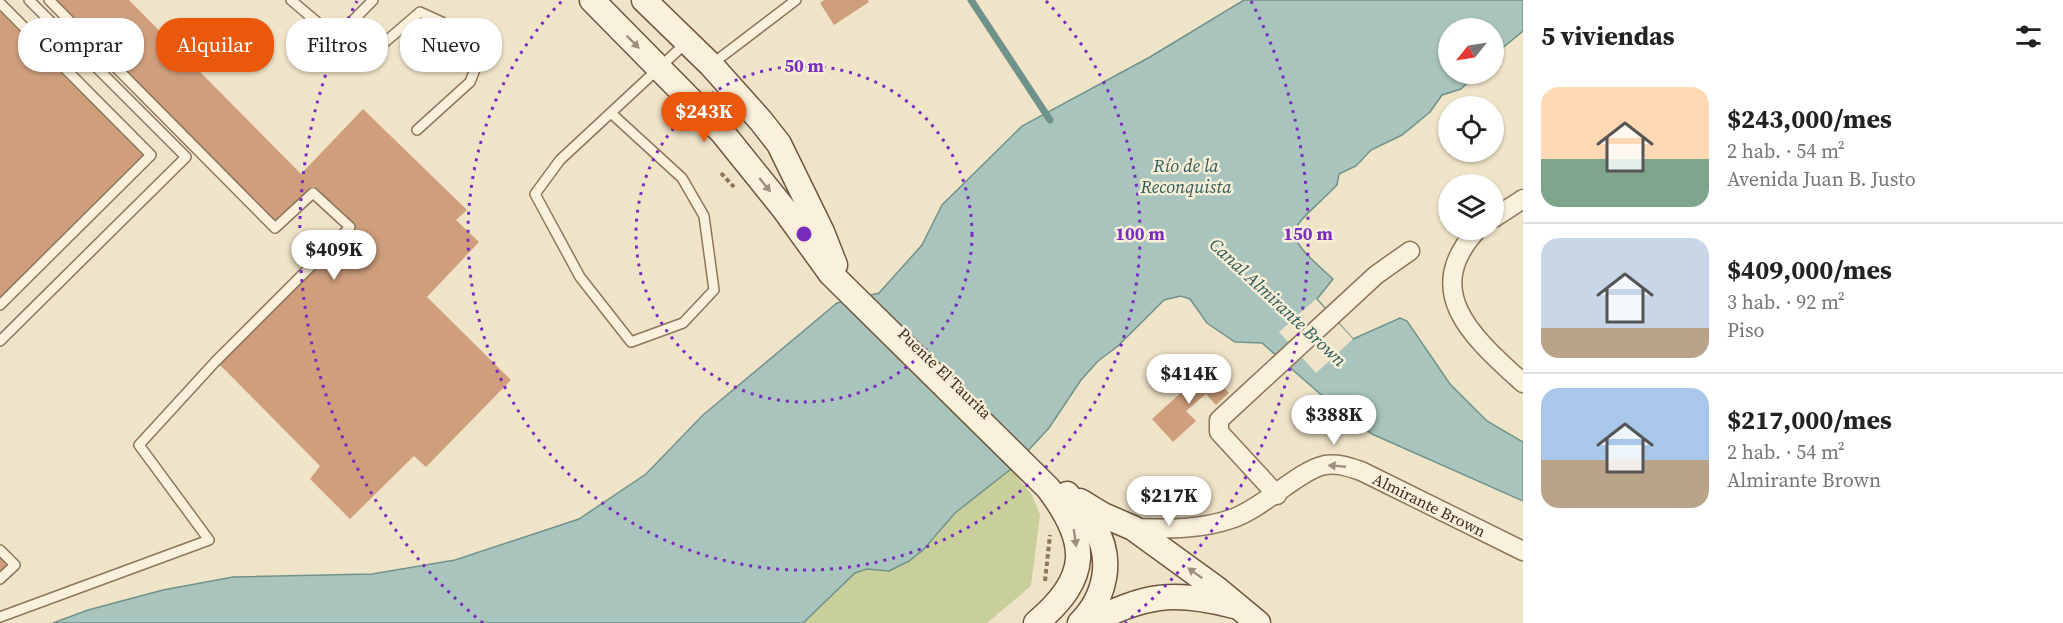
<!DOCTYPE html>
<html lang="es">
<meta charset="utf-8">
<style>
:root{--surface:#fff;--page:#f6f6f6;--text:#222;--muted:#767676;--line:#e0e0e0;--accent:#ea580c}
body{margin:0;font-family:"Source Serif 4",serif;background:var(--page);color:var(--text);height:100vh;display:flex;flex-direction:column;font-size:22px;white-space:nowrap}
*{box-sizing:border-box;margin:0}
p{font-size:20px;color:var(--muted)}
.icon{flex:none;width:33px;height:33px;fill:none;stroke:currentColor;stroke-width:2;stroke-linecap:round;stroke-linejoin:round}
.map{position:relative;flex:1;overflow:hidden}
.drawer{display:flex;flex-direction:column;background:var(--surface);width:540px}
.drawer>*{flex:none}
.hud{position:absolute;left:18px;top:18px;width:570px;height:54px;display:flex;gap:12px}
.needle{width:39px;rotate:240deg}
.buttons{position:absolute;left:1438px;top:18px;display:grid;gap:12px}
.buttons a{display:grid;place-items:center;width:66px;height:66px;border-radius:50%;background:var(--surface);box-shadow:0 2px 4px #0004;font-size:30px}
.price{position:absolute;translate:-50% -51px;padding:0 14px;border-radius:21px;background:#fff;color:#222;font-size:20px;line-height:39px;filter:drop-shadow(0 2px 3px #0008)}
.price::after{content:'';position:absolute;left:50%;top:36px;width:18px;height:14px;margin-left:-9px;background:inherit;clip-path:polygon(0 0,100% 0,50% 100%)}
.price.active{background:var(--accent);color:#fff}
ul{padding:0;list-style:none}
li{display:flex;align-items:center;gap:18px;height:150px;padding:0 18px}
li+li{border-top:2px solid var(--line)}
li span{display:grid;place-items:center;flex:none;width:168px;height:120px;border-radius:18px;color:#555}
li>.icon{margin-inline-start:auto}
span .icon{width:72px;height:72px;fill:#fffc;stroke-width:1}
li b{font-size:26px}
h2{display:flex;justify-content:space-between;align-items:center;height:72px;padding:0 18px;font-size:26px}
.pill{padding:0 21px;border-radius:24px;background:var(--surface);box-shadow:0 2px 4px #0004;font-size:21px;line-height:54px}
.pill.active{background:var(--accent);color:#fff}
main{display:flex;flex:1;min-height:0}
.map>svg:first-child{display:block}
</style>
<main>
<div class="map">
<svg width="1523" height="623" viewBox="0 0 1523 623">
<rect width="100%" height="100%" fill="#f0e4c8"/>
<path fill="#c9cf9b" d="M1011,469L1032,495L1040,515L1031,586L987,623H803L855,573L867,569L889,571L909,561L955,513Z"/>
<path fill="#a9c4bc" stroke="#6f938a" stroke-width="1.5" d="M1244,0H1523V31L1494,55V28H1449V74H1476L1461,89L1442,95L1430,112L1402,135L1371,150L1356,166L1339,174L1337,185C1289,234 1275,227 1333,279L1317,299L1353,339L1400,318L1407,321L1450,384L1487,421L1523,442V501L1372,434L1342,413L1262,343L1235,342L1207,323L1190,299L1181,296L1164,300L1118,346L1098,361L1081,380L1049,428L1011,469L955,513L923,550L909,561L889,571L867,569L855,573L803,623H53L88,610L163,590L233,577L372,574L455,560L579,519L646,474L703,415L837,303L879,293L922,245L942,205L1022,126L1150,57Z"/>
<path fill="#f0e4c8" d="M1316,299L1353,339L1316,373L1279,332Z"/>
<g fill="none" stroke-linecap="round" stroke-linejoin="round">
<path stroke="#6f938a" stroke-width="7" d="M971,0L1050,120"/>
</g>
<path fill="#cf9f7d" d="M55,0H129L301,174L363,109L467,210L456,220L479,242L427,297L511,380L426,467L414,456L350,519L310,479L320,466L218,363L354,226L313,186L276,223Z
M824,0H868L869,2L834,25L820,3Z
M0,6L147,154L0,301Z
M1207,369L1229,393L1216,405L1206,394L1186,411L1196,421L1173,442L1152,419Z
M0,554L11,565L0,576Z"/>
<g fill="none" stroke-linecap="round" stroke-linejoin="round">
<defs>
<path id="lane" d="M291,0L363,61L420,12L442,22L478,62L470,82L417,130
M0,3L151,155L0,305
M334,40L373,0
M712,64L796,0
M611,113L682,178L704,216L714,290L683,323L631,342L580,277L535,194L560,160L687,42
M0,341L186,157L29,0
M0,550L15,565L0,579
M0,617L209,540L139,445L215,362L350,227L313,193L275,228L49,0"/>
<g id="street">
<path d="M1494,218L1523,199"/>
<path d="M1477,230C1419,293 1475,339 1523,383"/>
<path d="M1277,495L1219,432V420L1376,275L1410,251"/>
<path id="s1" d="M1133,528C1168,529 1201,530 1234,518C1264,507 1300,470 1325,465C1338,463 1349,467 1361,471L1523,551"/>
</g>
<path id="secondary" d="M592,0L722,132L784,209L831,274L1048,488C1089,542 1091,577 1036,623
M644,0L711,65L761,121L779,144L822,232L835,265
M1067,494C1075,504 1086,514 1094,526C1114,558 1106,597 1080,623
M1080,501L1103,515L1133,528L1217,589L1258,623
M1089,623C1146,595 1171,590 1234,606"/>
</defs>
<use href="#lane" stroke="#8d765c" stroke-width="12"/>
<use href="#street" stroke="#8d765c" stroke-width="21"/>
<use href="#secondary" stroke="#6f573f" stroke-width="27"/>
<path stroke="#8d765c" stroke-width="4" stroke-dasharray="4.5 3" stroke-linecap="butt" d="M721,173L734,187
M1045,581L1050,535"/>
<use href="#lane" stroke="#faf1dc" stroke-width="9"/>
<use href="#street" stroke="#faf1dc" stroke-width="18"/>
<use href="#secondary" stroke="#faf1dc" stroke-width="24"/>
</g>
<defs><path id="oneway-solid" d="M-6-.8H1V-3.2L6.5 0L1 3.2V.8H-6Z" transform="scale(1.5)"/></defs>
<g fill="#9c907e">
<use href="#oneway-solid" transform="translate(633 42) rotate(45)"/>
<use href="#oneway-solid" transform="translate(765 185) rotate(51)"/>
<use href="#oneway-solid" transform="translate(1337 466) rotate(-175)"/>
<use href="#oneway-solid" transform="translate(1075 538) rotate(82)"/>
<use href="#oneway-solid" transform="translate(1195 573) rotate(-144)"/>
</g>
<g fill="none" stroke="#7b2cbf" stroke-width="3" stroke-dasharray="3 6">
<circle cx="804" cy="234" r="168"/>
<path d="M1046 1A336 336 0 1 1 562 1"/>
<path d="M483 623A504 504 0 0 1 357 1M1251 1A504 504 0 0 1 1125 623"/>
</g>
<g text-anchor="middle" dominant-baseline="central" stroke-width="5" stroke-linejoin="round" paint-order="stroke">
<g font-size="16" fill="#3d2e20" stroke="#f7eed8">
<text transform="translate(945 373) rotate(44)">Puente El Taurita</text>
<text stroke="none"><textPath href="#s1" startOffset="321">Almirante Brown</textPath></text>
</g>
<g font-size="18" font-style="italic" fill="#2f5d5a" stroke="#f7eed8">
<text x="1186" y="165">Río de la<tspan x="1186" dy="21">Reconquista</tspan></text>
<text transform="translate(1278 302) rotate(43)">Canal Almirante Brown</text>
</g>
</g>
<circle cx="804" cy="234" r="9" fill="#7b2cbf" stroke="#f7eed8" stroke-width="3"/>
<g font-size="18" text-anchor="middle" font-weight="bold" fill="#7b2cbf" stroke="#f7eed8" stroke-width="5" stroke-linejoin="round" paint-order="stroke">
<text x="804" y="72">50 m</text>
<text x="1140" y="240">100 m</text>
<text x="1308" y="240">150 m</text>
</g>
</svg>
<div class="buttons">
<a><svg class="needle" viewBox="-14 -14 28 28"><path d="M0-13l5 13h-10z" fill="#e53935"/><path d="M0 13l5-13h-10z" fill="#767676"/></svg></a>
<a><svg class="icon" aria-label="locate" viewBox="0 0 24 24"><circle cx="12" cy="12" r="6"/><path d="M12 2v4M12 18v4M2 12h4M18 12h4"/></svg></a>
<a><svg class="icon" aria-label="layers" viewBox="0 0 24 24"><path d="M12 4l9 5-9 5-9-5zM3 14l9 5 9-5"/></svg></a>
</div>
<b class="price active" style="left:704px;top:143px">$243K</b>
<b class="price" style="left:334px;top:281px">$409K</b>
<b class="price" style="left:1189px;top:405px">$414K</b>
<b class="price" style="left:1334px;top:446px">$388K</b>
<b class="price" style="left:1169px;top:527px">$217K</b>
<div class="hud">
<a class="pill">Comprar</a>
<a class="pill active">Alquilar</a>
<a class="pill">Filtros</a>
<a class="pill">Nuevo</a>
</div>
</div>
<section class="drawer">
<h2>5 viviendas<svg class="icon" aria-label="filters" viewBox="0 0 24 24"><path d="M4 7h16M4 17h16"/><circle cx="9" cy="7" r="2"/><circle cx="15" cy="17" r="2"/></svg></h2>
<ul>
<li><span style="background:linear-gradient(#ffd9b3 60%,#7fa58c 0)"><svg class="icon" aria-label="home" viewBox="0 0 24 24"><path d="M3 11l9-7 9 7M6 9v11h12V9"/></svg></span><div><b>$243,000/mes</b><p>2 hab. · 54 m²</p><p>Avenida Juan B. Justo</p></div></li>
<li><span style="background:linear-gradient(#c9d6e8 75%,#b9a48a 0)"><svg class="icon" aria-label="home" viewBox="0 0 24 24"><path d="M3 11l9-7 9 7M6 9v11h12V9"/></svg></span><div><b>$409,000/mes</b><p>3 hab. · 92 m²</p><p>Piso</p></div></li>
<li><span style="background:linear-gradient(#a9c7e8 60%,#b9a48a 0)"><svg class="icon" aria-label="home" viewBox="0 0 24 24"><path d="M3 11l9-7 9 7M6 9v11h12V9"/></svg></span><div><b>$217,000/mes</b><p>2 hab. · 54 m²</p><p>Almirante Brown</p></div></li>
</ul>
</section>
</main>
